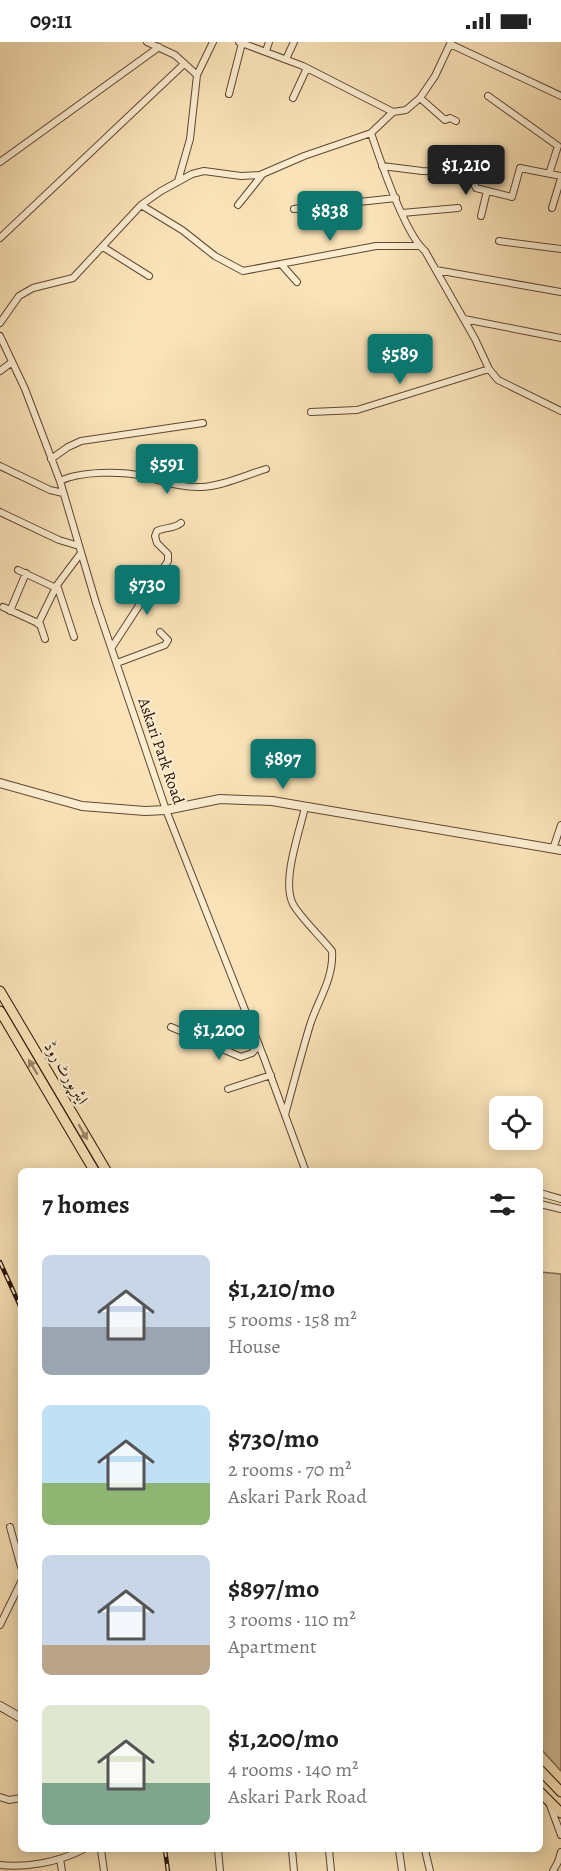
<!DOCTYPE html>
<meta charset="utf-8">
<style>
:root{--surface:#fff;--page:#f2f2f2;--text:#222;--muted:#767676;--accent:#0f766e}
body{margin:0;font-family:Alegreya,Amiri,serif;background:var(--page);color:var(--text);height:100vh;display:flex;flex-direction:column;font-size:22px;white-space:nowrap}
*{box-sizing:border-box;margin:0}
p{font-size:20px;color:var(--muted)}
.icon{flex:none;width:33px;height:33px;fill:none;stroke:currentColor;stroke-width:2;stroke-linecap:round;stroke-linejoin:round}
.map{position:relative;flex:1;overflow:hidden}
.drawer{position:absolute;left:18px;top:1126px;width:525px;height:684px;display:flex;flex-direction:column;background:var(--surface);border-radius:9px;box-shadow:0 3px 15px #0003}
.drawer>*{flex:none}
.fabs{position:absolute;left:489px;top:1054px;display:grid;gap:12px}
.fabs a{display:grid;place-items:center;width:54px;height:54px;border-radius:9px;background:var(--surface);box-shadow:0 3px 15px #0003;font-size:30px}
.price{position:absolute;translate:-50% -51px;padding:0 14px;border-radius:6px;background:var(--accent);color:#fff;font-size:20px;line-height:39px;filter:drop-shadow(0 2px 3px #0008)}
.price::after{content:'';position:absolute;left:50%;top:36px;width:18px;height:14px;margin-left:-9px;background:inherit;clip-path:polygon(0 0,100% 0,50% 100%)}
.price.current{background:#222;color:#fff}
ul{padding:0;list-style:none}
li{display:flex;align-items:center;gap:18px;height:150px;padding:0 24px}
li span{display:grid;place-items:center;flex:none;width:168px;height:120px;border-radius:9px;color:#555}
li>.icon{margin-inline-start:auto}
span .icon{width:72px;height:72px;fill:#fffc;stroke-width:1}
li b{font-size:26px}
h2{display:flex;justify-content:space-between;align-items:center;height:72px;padding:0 24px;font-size:26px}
.status{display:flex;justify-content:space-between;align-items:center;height:42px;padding:0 30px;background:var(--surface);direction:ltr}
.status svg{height:16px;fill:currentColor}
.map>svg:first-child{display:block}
</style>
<div class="status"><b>09:11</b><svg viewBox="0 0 49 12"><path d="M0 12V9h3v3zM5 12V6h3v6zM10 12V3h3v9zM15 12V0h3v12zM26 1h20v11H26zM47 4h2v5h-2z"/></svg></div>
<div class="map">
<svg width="561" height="1829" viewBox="0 0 561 1829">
<rect width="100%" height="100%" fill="#fae3b8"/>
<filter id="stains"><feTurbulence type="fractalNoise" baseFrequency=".00333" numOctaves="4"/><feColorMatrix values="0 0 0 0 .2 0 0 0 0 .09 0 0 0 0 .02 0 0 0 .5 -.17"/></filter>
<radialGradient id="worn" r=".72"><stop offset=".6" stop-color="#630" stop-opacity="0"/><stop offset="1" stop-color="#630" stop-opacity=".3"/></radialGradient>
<path fill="#d7c09a" stroke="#816a50" stroke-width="1.5" d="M540,1230L561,1232V1729L540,1706Z"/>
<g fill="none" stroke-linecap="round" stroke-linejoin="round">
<defs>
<path id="minor" d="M147,0L175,13L197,33
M239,0L303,24L393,70
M450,2L561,54
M266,9L269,0
M286,17L294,0
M229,52L242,1
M488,54L558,104L549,132
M293,56L307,26
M420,56L445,78L450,76L456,79
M371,91C380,118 405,192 425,209L475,297L489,327L498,338L561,369
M0,120L159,5
M382,124L422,129L464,130L470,133L476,146L512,155L520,126L561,134
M178,139L190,97L197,33L213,0
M141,163L182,188L215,214L243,229L376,204H419
M238,163L262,133
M552,166L561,136
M294,167L396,156
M402,171L458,166
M481,174L487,149
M0,196L184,22
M499,199L561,207
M103,205L149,234
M281,222L297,240
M436,228L561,250
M464,277L561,296
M0,281L19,254L33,246L73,236L141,163L161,149L192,132L204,129L241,134L260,133L304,114L371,91L393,70L406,68L420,56L435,34L451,0
M0,294L25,347L60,439L96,561L166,768L264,1016L306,1130
M0,329L12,320
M311,370L357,368L489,327
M51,417L68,405L81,399L203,381
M0,424L50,448L63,451
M60,439C80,429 121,429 143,434C163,439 181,446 202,445C223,444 246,433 266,427
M0,470L59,498L79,504
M18,528L56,546
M57,543L74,595
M3,565L40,582L45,597
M10,569L26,531
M38,582L57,543L81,511
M112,605L168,519V512L157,501L155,494L157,489C165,485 174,487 181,481
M117,621L165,603L168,598L160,590
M553,807L561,783
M171,985L241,1015L252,1011L259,1003
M228,1047L271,1033
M285,1073C293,1043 301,1013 310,983C318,958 334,936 332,909C322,896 299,874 293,862C281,839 300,789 305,765
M540,1151L561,1157
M540,1162L561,1167
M10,1485L21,1525
M0,1583L21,1540
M0,1755L9,1758L21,1756
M550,1763L561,1793
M101,1808L104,1829
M218,1808L220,1829
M292,1808L294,1829
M329,1808L331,1829
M399,1808L402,1829
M425,1808L430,1829
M60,1817L62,1829
M0,1823C27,1826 58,1820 82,1808
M553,1829L558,1820L561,1810"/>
<path id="tertiary" d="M0,741L82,764L145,769L166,768L220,757L272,759L561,808
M0,1664L21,1676"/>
<path id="primary" d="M0,949L107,1130
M0,969L95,1130
M540,1728L561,1750
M540,1750L561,1771"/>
</defs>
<use href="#minor" stroke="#5f4732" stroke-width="8"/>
<use href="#tertiary" stroke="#5f4732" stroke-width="10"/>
<use href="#primary" stroke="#2b1305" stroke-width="11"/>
<use href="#minor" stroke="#fcedd1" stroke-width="6"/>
<use href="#tertiary" stroke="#fcedd1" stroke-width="8"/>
<use href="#primary" stroke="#fae3b8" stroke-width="9"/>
<defs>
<path id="rail" d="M0,1220L21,1266
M165,1808L168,1829"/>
</defs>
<use href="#rail" stroke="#2b1305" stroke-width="4.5"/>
<use href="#rail" stroke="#fcedd1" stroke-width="2" stroke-dasharray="7" stroke-linecap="butt"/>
</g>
<defs><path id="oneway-solid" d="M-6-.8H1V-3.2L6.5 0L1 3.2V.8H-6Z" transform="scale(1.5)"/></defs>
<g fill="#9d8567">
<use href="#oneway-solid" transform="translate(33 1025) rotate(-121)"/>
<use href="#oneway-solid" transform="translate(83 1090) rotate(60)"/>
</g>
<g text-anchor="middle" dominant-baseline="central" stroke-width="4.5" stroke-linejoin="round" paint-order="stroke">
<g font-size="16" fill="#2b1305" stroke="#fcedd1">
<text transform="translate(161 709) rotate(71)">Askari Park Road</text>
<text transform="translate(66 1031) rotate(59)">ایئرپورٹ روڈ</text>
</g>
</g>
<rect width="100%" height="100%" filter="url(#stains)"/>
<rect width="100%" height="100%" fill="url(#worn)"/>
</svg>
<div class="fabs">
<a><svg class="icon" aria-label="locate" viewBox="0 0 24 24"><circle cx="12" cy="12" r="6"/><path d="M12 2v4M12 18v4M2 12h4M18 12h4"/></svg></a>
</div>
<b class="price current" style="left:466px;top:154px">$1,210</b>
<b class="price" style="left:330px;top:200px">$838</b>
<b class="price" style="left:400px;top:343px">$589</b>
<b class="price" style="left:167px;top:453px">$591</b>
<b class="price" style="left:147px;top:574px">$730</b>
<b class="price" style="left:283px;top:748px">$897</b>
<b class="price" style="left:219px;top:1019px">$1,200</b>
<section class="drawer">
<h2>7 homes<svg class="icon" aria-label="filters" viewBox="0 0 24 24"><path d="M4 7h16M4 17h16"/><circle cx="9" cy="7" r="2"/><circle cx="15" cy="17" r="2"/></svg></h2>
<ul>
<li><span style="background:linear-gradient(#c9d6e8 60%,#9aa5b1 0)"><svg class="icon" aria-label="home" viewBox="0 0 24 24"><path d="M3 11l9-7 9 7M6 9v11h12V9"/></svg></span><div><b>$1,210/mo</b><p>5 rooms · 158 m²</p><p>House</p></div></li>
<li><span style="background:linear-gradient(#bfe0f5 65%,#8fb573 0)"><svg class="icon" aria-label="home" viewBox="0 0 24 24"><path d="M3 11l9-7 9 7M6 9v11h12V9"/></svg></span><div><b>$730/mo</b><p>2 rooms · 70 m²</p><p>Askari Park Road</p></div></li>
<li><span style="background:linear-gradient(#c9d6e8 75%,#b9a48a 0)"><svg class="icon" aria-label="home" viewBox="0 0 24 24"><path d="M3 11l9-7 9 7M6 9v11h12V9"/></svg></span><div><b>$897/mo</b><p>3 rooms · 110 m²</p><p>Apartment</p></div></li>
<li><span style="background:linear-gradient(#dfe7d0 65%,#7fa58c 0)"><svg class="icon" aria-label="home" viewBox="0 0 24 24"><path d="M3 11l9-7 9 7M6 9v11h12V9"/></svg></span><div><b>$1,200/mo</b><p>4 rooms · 140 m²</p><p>Askari Park Road</p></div></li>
</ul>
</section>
</div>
